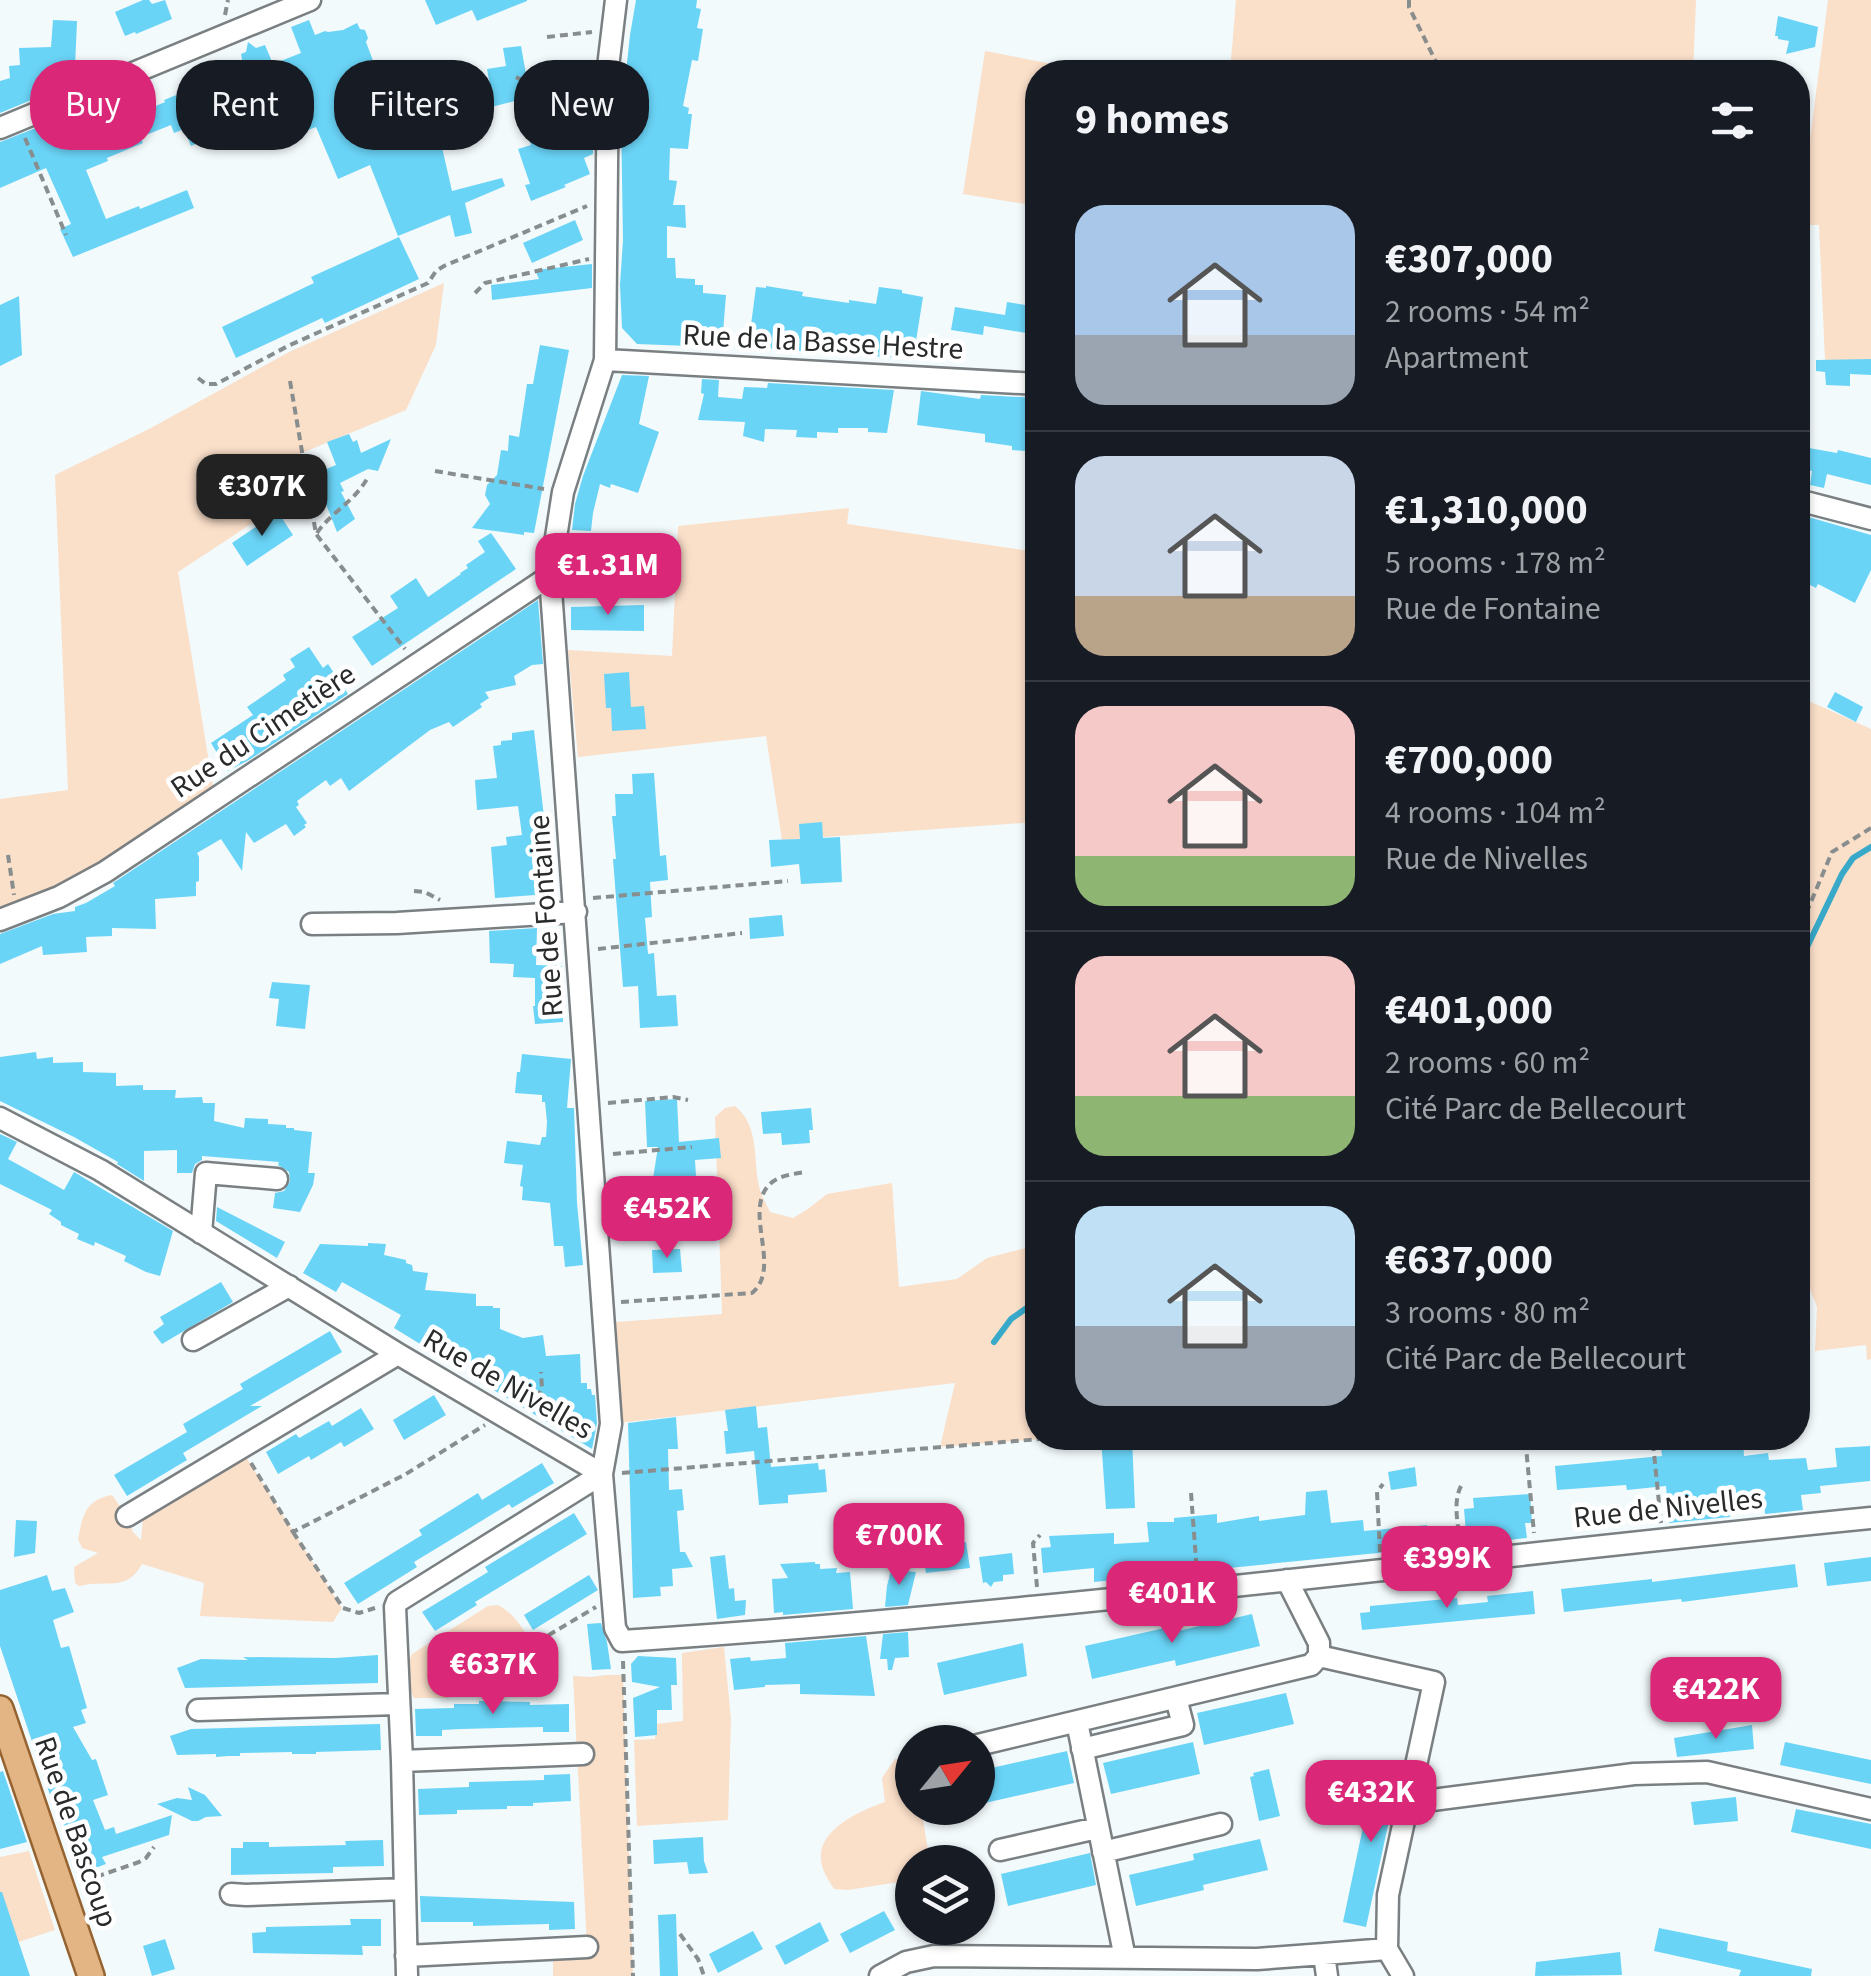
<!DOCTYPE html>
<meta charset="utf-8">
<style>
:root{--surface:#171b24;--page:#20242c;--text:#f1f3f6;--muted:#9ea1a6;--line:#363941;--accent:#db2777}
body{margin:0;font-family:"Source Sans 3",sans-serif;background:var(--page);color:var(--text);height:100vh;display:flex;flex-direction:column;font-size:38px;white-space:nowrap}
*{box-sizing:border-box;margin:0}
p{font-size:32px;color:var(--muted)}
.icon{flex:none;width:55px;height:55px;fill:none;stroke:currentColor;stroke-width:2;stroke-linecap:round;stroke-linejoin:round}
.map{position:relative;flex:1;overflow:hidden}
.details{position:absolute;left:1025px;top:60px;width:785px;height:1390px;display:flex;flex-direction:column;background:var(--surface);border-radius:40px;box-shadow:0 2px 8px #0004}
.details>*{flex:none}
.top-card{position:absolute;left:30px;top:60px;width:845px;height:90px;display:flex;gap:20px}
.needle{width:65px;rotate:60deg}
.controls{position:absolute;left:895px;top:1725px;display:grid;gap:20px}
.controls a{display:grid;place-items:center;width:100px;height:100px;border-radius:50%;background:var(--surface);box-shadow:0 2px 8px #0004;font-size:50px}
.price{position:absolute;translate:-50% -85px;padding:0 22px;border-radius:20px;background:var(--accent);color:#fff;font-size:32px;line-height:65px;filter:drop-shadow(0 2px 5px #0008)}
.price::after{content:'';position:absolute;left:50%;top:60px;width:30px;height:22px;margin-left:-15px;background:inherit;clip-path:polygon(0 0,100% 0,50% 100%)}
.price.active{background:#222;color:#fff}
ul{padding:0;list-style:none}
li{display:flex;align-items:center;gap:30px;height:250px;padding:0 50px}
li+li{border-top:2px solid var(--line)}
li span{display:grid;place-items:center;flex:none;width:280px;height:200px;border-radius:30px;color:#555}
li>.icon{margin-inline-start:auto}
span .icon{width:120px;height:120px;fill:#fffc;stroke-width:1}
li b{font-size:42px}
h2{display:flex;justify-content:space-between;align-items:center;height:120px;padding:0 50px;font-size:42px}
.chip{padding:0 35px;border-radius:40px;background:var(--surface);box-shadow:0 2px 8px #0004;font-size:35px;line-height:90px}
.chip.active{background:var(--accent);color:#fff}
.map>svg:first-child{display:block}
</style>
<div class="map">
<svg width="1871" height="1976" viewBox="0 0 1871 1976">
<rect width="100%" height="100%" fill="#f3fafc"/>
<path fill="#fadfc9" d="M1236,0H1696L1693,72H1230Z
M1828,0H1871V363L1825,360L1819,225H1799Z
M985,51L1094,72H1038L1037,206L963,194Z
M444,283L436,345L406,410L297,455L303,490L178,572L215,799L0,920V799L68,790L55,475L149,429L289,352Z
M849,508L847,524L1037,552V822L782,840L766,736L578,757L568,650L672,656L678,526Z
M1798,696L1871,729V1359L1867,1360L1866,1345L1815,1351L1817,1307L1798,1259Z
M735,1106C761,1127 752,1161 760,1190C762,1197 767,1205 770,1212L793,1218L808,1209L827,1194L892,1183L899,1287L957,1279L987,1258L1037,1245L1038,1438H1053L940,1447L955,1383L611,1424L604,1323L722,1314L715,1117L725,1108Z
M246,1457L342,1608L333,1622L200,1616L204,1583L142,1564C126,1593 106,1579 79,1586L75,1583L74,1567L98,1553L82,1548L78,1539C83,1515 85,1500 112,1495L127,1516L133,1532L141,1540L143,1517Z
M498,1605C522,1618 538,1650 535,1675L525,1687L510,1693L478,1692L447,1698H414C407,1687 406,1666 412,1654L488,1606Z
M724,1647L731,1720L728,1820L637,1826L634,1740L655,1739L656,1724L683,1721L682,1653Z
M606,1675H623L633,1976H553V1949L587,1947L573,1676L591,1677Z
M895,1759H907L912,1764V1808H921L930,1862H912V1880L848,1890L834,1889C829,1881 821,1869 821,1859C818,1828 863,1810 885,1802L882,1778Z
M29,1851L55,1930L0,1948V1857Z"/>
<g fill="none" stroke-linecap="round" stroke-linejoin="round">
<path stroke="#39a9ca" stroke-width="6" d="M1798,966L1842,874L1853,858L1871,847
M994,1342L1011,1319L1038,1300"/>
</g>
<path fill="#6ad4f7" d="M143,0H149L152,4L165,0L172,19L136,34L135,32L125,36L115,12Z
M425,0H527V1L477,21L472,10L436,25Z
M636,0H697L696,8L701,9L697,28L703,29L698,61L692,60L683,106L689,108L688,114H692L688,149L670,148L669,180L677,181L673,205H685L686,228L667,226V258H675L676,278L695,279V285H703V293L726,295L722,345L690,343L689,346L637,344L622,328L620,285L623,240L621,118L630,35Z
M1778,16L1818,27L1815,47L1786,54L1789,41L1778,39V36H1775Z
M53,20L77,21L75,67L78,77L52,88L53,91L0,113V81L10,78L9,66L20,65L19,48L51,47Z
M309,20L315,35L325,31L328,32L343,30L357,23L360,29L365,30L368,38L366,42L375,66L390,60L396,75L372,84L383,112L444,85L454,107L492,98L487,69L506,66L503,48L521,46L529,91L565,84L572,115L583,112L593,149V154L584,158L590,174L564,185L566,187L531,201L525,185L530,184L518,149L531,145L519,100L495,106L436,132L441,143L452,191L502,178L505,186L465,203L472,233L455,237L450,215L398,236L370,165L338,179L316,127L275,143L260,106L257,107L255,103L252,104L247,92L220,103L223,112L202,120L210,138L191,146L184,129L174,133L171,125L141,137L143,143L107,158L108,161L86,170L106,219L139,206L140,209L187,190L194,208L73,257L60,229L71,224L46,168L0,188V142L64,117L69,129L91,120L93,126L127,111L130,117L165,102L164,100L233,72L232,68L243,64L241,54L246,52L248,42L256,48L265,45L273,64L301,53L291,27Z
M575,220L583,240L532,263L523,243Z
M399,237L419,279L325,323L322,318L236,358L222,327L314,283L311,277Z
M592,264V288L492,300L491,285L539,279L535,270Z
M766,286L803,292L802,296L849,303V300L876,304L879,287L902,290V293L923,297L916,341L902,339L899,358L748,347L756,287L766,288Z
M19,296L22,355L0,366V305Z
M1007,302L1038,307V335L984,326L983,335L951,330L955,307L1005,315Z
M540,345L569,350L534,533L524,532V535L472,528L490,504L485,495L487,485L497,475L501,450L508,451L509,435L519,437L527,384H533Z
M1871,359V375L1850,374V386L1826,385L1825,372L1816,371V360Z
M622,375L649,376L639,424L659,432L638,493L611,484L610,488L600,484L593,513L591,531L572,530L575,504L583,476Z
M702,379L719,380L718,397L742,399L744,387L767,388L768,383L894,390L887,433L868,432V428H838V433L817,432V438L796,437L797,430L765,429L764,442L743,436L745,422L698,420L704,394L701,393Z
M921,391L980,399L981,395L1038,398V452L1012,450V446L985,442V434L917,425Z
M349,434L353,442L357,440L361,453L391,439L378,471L368,469L340,483L344,491L341,492L355,519L337,532L324,499L326,498L322,490L325,489L322,481L325,479L321,471L336,465L327,442Z
M1798,446L1837,453L1838,450L1871,458V485L1827,474L1824,488L1810,485L1812,471L1798,469Z
M278,512L293,535L247,566L232,543Z
M1798,514L1871,535V570L1855,603L1818,584L1816,588L1798,579V569L1810,541L1798,537Z
M491,533L516,569L372,666L352,637L398,608L390,596L416,578L428,597L461,574L460,573L468,568L466,565L485,552L478,541Z
M538,600L543,664L532,665L514,676L516,685L485,692L489,698L480,704L482,707L453,727L449,722L430,730L349,791L341,778L330,786L326,780L297,801L299,805L296,807L307,823L304,825L306,827L294,836L286,824L254,843L246,832L242,871L221,839L197,853L199,857V881L196,882V896L155,899L156,929L112,928V936L86,937L87,952L43,955L42,946L0,964V934L53,914L75,911V907L86,903L115,886L113,883Z
M644,605V631L571,630V607Z
M309,647L323,668L328,664L348,694L249,760L228,771L211,743L253,715L247,707L286,680L283,675L295,667L290,659Z
M629,672L631,707L644,706L646,729L612,731L611,708H606L604,674Z
M1835,692L1863,707L1856,722L1827,707Z
M534,730L547,843L531,845L535,895L495,898L491,847L507,845L506,837L522,835L518,806L477,810L475,780L497,778L493,746L501,745V741L512,740V733Z
M654,773L660,856L666,855L668,880L650,882L652,917L645,918L648,954L654,953L657,996L676,995L678,1026L640,1028L638,986L623,987L613,859H616L612,816H616L615,794H633L632,774Z
M822,822L823,838L840,837L842,882L801,884L799,864L771,867L769,840L800,839L799,824Z
M782,915L784,936L750,939L749,918Z
M537,928L536,965L562,966L563,1022L535,1024L533,1006H535V978L513,977L514,964L490,963L489,931Z
M272,982L310,985L305,1029L276,1026L279,999L269,998Z
M36,1052L37,1059L53,1057V1063L83,1062V1072L116,1073V1086L143,1085V1090H176L175,1098L202,1097L203,1103H215L214,1121L244,1128L245,1118L268,1119V1124L286,1125V1128H294V1130L312,1132L308,1173H315L313,1185L300,1212L273,1208L275,1193L284,1191L290,1181L289,1172L278,1165L279,1162L202,1156V1160L195,1164L192,1173H177V1150L144,1151V1181L117,1164L118,1162L74,1137L0,1101V1057Z
M522,1054L571,1059L567,1108H574L577,1203L583,1265L565,1267L563,1246H554L550,1203L522,1200L523,1187L520,1186L523,1165L504,1163L507,1141L540,1145L542,1137H546L547,1122L545,1102H542V1095L515,1093L517,1072H520Z
M677,1099L679,1142L719,1138L721,1158L695,1160L698,1210H702L703,1229L668,1240L665,1190L651,1191L658,1147H647L645,1101Z
M811,1108L813,1130H809L810,1143L782,1145L781,1133L763,1134L761,1112Z
M0,1134L17,1142L8,1159L64,1190L74,1172L173,1231L160,1276L146,1272L124,1261L126,1256L95,1242L94,1246L77,1239L79,1234L61,1225V1222L49,1214L52,1210L0,1184Z
M217,1207L285,1242L277,1258L216,1221Z
M368,1243L386,1244L384,1255L406,1260V1263L412,1265L413,1271L428,1273L425,1290L476,1294V1306H493V1308H500V1329L523,1338L543,1335L546,1356L580,1354L581,1383H587V1389H591L592,1395H595L597,1423L592,1449L492,1389L499,1378L469,1360L443,1344L438,1355L394,1328L401,1315L342,1282L336,1292L303,1273L320,1244L368,1246Z
M680,1249L682,1272L653,1273L652,1250Z
M221,1282L233,1302L162,1344L153,1332L164,1324L160,1317Z
M330,1331L342,1352L250,1406H262L183,1453L187,1460L127,1496L114,1475L187,1432L183,1424L243,1389L240,1384Z
M434,1395L446,1415L404,1440L393,1420Z
M756,1406L758,1428L767,1427L771,1467L818,1463L819,1470L825,1469L827,1492L788,1495V1503L759,1505L754,1451L726,1454L724,1431H728L725,1410Z
M361,1408L374,1429L344,1447L341,1442L311,1460L309,1456L278,1474L266,1452L296,1434L299,1438L329,1421L332,1426Z
M676,1417L678,1449H668L669,1490L682,1489L684,1510L677,1511L680,1552H685L693,1567L672,1569L673,1586L660,1587L661,1596L633,1598L628,1423Z
M1101,1438H1132L1135,1508L1106,1509Z
M1660,1438H1743L1744,1456L1768,1453L1769,1460L1806,1458L1808,1470L1837,1467L1835,1448L1870,1446V1481L1820,1486L1821,1493L1801,1495L1803,1510L1765,1514L1764,1503L1749,1504L1729,1507L1730,1517L1669,1523L1666,1486L1627,1490L1626,1485L1557,1490L1555,1466L1662,1456Z
M542,1463L554,1483L512,1508L509,1504L447,1542L414,1562L417,1567L358,1604L344,1583L422,1535L419,1530L478,1493L482,1500Z
M1415,1467L1417,1486L1391,1490L1388,1472Z
M1327,1490L1331,1523L1363,1520L1364,1531L1427,1525L1428,1548L1209,1570L1208,1566L1175,1570V1574L1094,1582V1568L1043,1573L1041,1548L1051,1547L1049,1536L1114,1533V1544L1149,1542L1147,1522H1174V1518L1217,1514V1523L1259,1516V1521L1305,1515L1306,1492Z
M1530,1494L1532,1523H1525L1527,1538L1467,1545L1464,1509L1474,1508L1473,1498Z
M574,1513L587,1534L475,1602L477,1605L435,1631L422,1612L488,1572L485,1567Z
M16,1520L37,1521L35,1553L14,1557Z
M949,1535L950,1544L966,1542L970,1568L926,1573L923,1552L936,1550L934,1537Z
M1012,1553L1014,1574L1003,1575V1581L994,1582L991,1587L986,1582L983,1583L979,1557Z
M725,1555L729,1589L734,1588L735,1601L746,1600L745,1615L717,1619L710,1557Z
M1871,1557V1581L1827,1586L1824,1563Z
M815,1562V1564H820V1569L837,1568L836,1573L850,1572L853,1609L783,1615V1612L774,1613L772,1579L788,1578L780,1564Z
M1795,1564L1798,1587L1682,1602L1681,1599L1564,1612L1561,1589L1652,1579V1582Z
M891,1570L916,1572L908,1605L885,1607L887,1586Z
M47,1575L52,1591L65,1588L74,1612L53,1620L61,1648L69,1646L87,1708L81,1710L86,1723L73,1727L92,1760L96,1759L108,1795L93,1800L105,1830L114,1827L116,1834L172,1815L169,1835L102,1857L106,1864L79,1874L57,1803L53,1804L0,1646V1590Z
M589,1575L598,1590L533,1630L524,1615Z
M1533,1591L1535,1614L1362,1630L1360,1613L1370,1612V1606L1457,1598L1458,1605L1488,1602L1487,1596Z
M1252,1614L1260,1646L1176,1666L1175,1660L1092,1679L1085,1646L1169,1627V1633Z
M601,1623L607,1642L611,1669L592,1670L587,1624Z
M908,1632L909,1657L895,1658L892,1670H888L887,1659H880L883,1634Z
M866,1636L875,1696L800,1694V1684L765,1685V1687L734,1690L730,1659L750,1657L751,1661L786,1658L785,1643Z
M1023,1643L1027,1676L944,1695L937,1663Z
M378,1655V1683L185,1688L177,1668L201,1659L248,1660L243,1657L335,1658Z
M638,1656L676,1658L677,1685H671L672,1710H657V1735L635,1737L633,1698L660,1687L632,1682L631,1664Z
M1286,1693L1294,1724L1204,1745L1197,1713Z
M479,1701L530,1702V1705L569,1704V1732H543V1727L461,1729L442,1730V1736H416L415,1709L454,1708V1704H479Z
M380,1724L381,1750L316,1752V1754H292V1752L240,1753V1756H228L216,1757V1754L177,1755L170,1736L191,1729Z
M1752,1725L1754,1749L1677,1757L1674,1738Z
M1193,1742L1200,1774L1111,1794L1103,1763Z
M1785,1742L1871,1760V1784L1780,1765Z
M1067,1751L1074,1783L985,1803L978,1771Z
M1376,1765L1400,1770L1366,1927L1343,1922Z
M1269,1769L1280,1816L1259,1821L1250,1777L1254,1776L1253,1773Z
M3,1771L27,1842L0,1849V1772Z
M570,1774L571,1801L533,1803V1806H507V1809L457,1810V1814L419,1815L418,1789L469,1787V1782L544,1780V1775Z
M188,1787L205,1795L222,1816L206,1817L198,1821H192L157,1804L177,1798L192,1800Z
M1736,1797L1738,1821L1694,1825L1691,1802Z
M1796,1809L1871,1824V1849L1791,1832Z
M703,1837L704,1861L708,1873L689,1874L687,1862L654,1864L653,1840Z
M1260,1839L1268,1870L1203,1885L1204,1890L1136,1906L1129,1875L1194,1860L1193,1854Z
M383,1840L384,1866L333,1867V1873L231,1875V1848H243V1842H269V1847L346,1845L345,1841Z
M1090,1853L1096,1885L1008,1906L1001,1874Z
M0,1892H2L30,1976H0Z
M420,1896L574,1902L575,1929L549,1930V1924L473,1926V1922H421Z
M884,1911L895,1930L850,1953L840,1934Z
M676,1914L678,1976H660L658,1915Z
M350,1919H381V1946H362L363,1955L253,1953L252,1933L266,1932V1927L351,1925Z
M820,1922L829,1941L785,1965L775,1946Z
M1659,1928L1728,1942L1727,1951L1812,1969L1811,1976H1739L1741,1970L1654,1951Z
M753,1931L763,1949L718,1973L709,1954Z
M165,1939L175,1969L152,1976L143,1946Z
M1620,1952L1622,1975L1535,1976L1536,1962Z"/>
<g fill="none" stroke-linecap="round" stroke-linejoin="round">
<defs>
<path id="minor" d="M616,0L608,67L605,360L563,492L550,576L611,1424L602,1474L615,1628L622,1641C1039,1614 1455,1559 1871,1518
M0,128L310,0
M605,360L1038,384
M1798,500L1871,519
M0,920L59,897L105,872L550,576
M312,924L397,923L576,912
M0,1118L100,1170L398,1354L602,1474
M201,1233L206,1173L277,1179
M193,1340L289,1286
M127,1516L398,1354
M1319,1656L1434,1682L1388,1895L1387,1949
M198,1710L398,1704
M1077,1722L1125,1958
M978,1745L1311,1665L1319,1656V1643L1287,1580
M1082,1749L1183,1725L1176,1698
M402,1761L583,1754
M1409,1803L1634,1774L1707,1772L1871,1809
M1000,1850L1097,1828
M1103,1852L1221,1824
M231,1894L246,1895L404,1889
M406,1956L587,1947
M407,1976L402,1761L395,1607L397,1602L602,1474
M880,1976L906,1962L934,1956L1257,1959L1324,1954
M1327,1976L1324,1954L1387,1949L1403,1976"/>
<path id="major" d="M0,1709L91,1976"/>
</defs>
<use href="#minor" stroke="#7a7f81" stroke-width="25"/>
<use href="#major" stroke="#956330" stroke-width="30"/>
<path stroke="#888d8e" stroke-width="4" stroke-dasharray="8 5" stroke-linecap="butt" d="M1409,0V7L1441,72
M225,15L228,0
M547,37L592,32
M516,77L525,82H533L589,71
M25,138L66,235
M475,293L485,283L589,259
M198,378L206,384H216L288,346L428,283L436,271L444,266L587,206
M290,381L316,534L405,649
M435,471L544,489
M317,533C331,512 352,504 367,479
M8,855L14,895
M414,891L425,892L440,900
M593,898L788,881
M1798,923L1808,909L1832,852L1871,828
M598,949L742,933
M608,1103L673,1097L688,1100
M613,1154L692,1147
M621,1302L752,1293C782,1268 744,1214 768,1186C776,1176 793,1174 805,1172
M530,1409L542,1389L541,1372
M1469,1438L1526,1447L1534,1533
M1653,1443L1661,1523
M251,1463L293,1532L406,1474L485,1425
M622,1473L1053,1438
M1191,1493L1197,1573
M293,1532L343,1608L359,1613L375,1608
M1460,1545C1459,1526 1452,1504 1461,1486
M1380,1552L1377,1492L1383,1484
M1037,1587L1033,1543L1040,1535
M537,1642L596,1607
M623,1661L633,1976
M84,1881L139,1862L146,1858L154,1847
M680,1934L698,1959L704,1976"/>
<use href="#minor" stroke="#fff" stroke-width="20"/>
<use href="#major" stroke="#e3b484" stroke-width="25"/>
</g>
<g text-anchor="middle" dominant-baseline="central" stroke-width="9" stroke-linejoin="round" paint-order="stroke">
<g font-size="30" fill="#282a2b" stroke="#fff">
<text transform="translate(823 342) rotate(3)">Rue de la Basse Hestre</text>
<text transform="translate(263 731) rotate(-34)">Rue du Cimetière</text>
<text transform="translate(546 916) rotate(-94)">Rue de Fontaine</text>
<text transform="translate(508 1384) rotate(30)">Rue de Nivelles</text>
<text transform="translate(1668 1508) rotate(-6)">Rue de Nivelles</text>
<text transform="translate(76 1832) rotate(71)">Rue de Bascoup</text>
</g>
</g>
</svg>
<div class="controls">
<a><svg class="needle" viewBox="-14 -14 28 28"><path d="M0-13l5 13h-10z" fill="#e53935"/><path d="M0 13l5-13h-10z" fill="#9ea1a6"/></svg></a>
<a><svg class="icon" aria-label="layers" viewBox="0 0 24 24"><path d="M12 4l9 5-9 5-9-5zM3 14l9 5 9-5"/></svg></a>
</div>
<b class="price active" style="left:262px;top:539px">€307K</b>
<b class="price" style="left:608px;top:618px">€1.31M</b>
<b class="price" style="left:667px;top:1261px">€452K</b>
<b class="price" style="left:899px;top:1588px">€700K</b>
<b class="price" style="left:1447px;top:1611px">€399K</b>
<b class="price" style="left:1172px;top:1646px">€401K</b>
<b class="price" style="left:493px;top:1717px">€637K</b>
<b class="price" style="left:1716px;top:1742px">€422K</b>
<b class="price" style="left:1371px;top:1845px">€432K</b>
<div class="top-card">
<a class="chip active">Buy</a>
<a class="chip">Rent</a>
<a class="chip">Filters</a>
<a class="chip">New</a>
</div>
<section class="details">
<h2>9 homes<svg class="icon" aria-label="filters" viewBox="0 0 24 24"><path d="M4 7h16M4 17h16"/><circle cx="9" cy="7" r="2"/><circle cx="15" cy="17" r="2"/></svg></h2>
<ul>
<li><span style="background:linear-gradient(#a9c7e8 65%,#9aa5b1 0)"><svg class="icon" aria-label="home" viewBox="0 0 24 24"><path d="M3 11l9-7 9 7M6 9v11h12V9"/></svg></span><div><b>€307,000</b><p>2 rooms · 54 m²</p><p>Apartment</p></div></li>
<li><span style="background:linear-gradient(#c9d6e8 70%,#b9a48a 0)"><svg class="icon" aria-label="home" viewBox="0 0 24 24"><path d="M3 11l9-7 9 7M6 9v11h12V9"/></svg></span><div><b>€1,310,000</b><p>5 rooms · 178 m²</p><p>Rue de Fontaine</p></div></li>
<li><span style="background:linear-gradient(#f6c9c9 75%,#8fb573 0)"><svg class="icon" aria-label="home" viewBox="0 0 24 24"><path d="M3 11l9-7 9 7M6 9v11h12V9"/></svg></span><div><b>€700,000</b><p>4 rooms · 104 m²</p><p>Rue de Nivelles</p></div></li>
<li><span style="background:linear-gradient(#f6c9c9 70%,#8fb573 0)"><svg class="icon" aria-label="home" viewBox="0 0 24 24"><path d="M3 11l9-7 9 7M6 9v11h12V9"/></svg></span><div><b>€401,000</b><p>2 rooms · 60 m²</p><p>Cité Parc de Bellecourt</p></div></li>
<li><span style="background:linear-gradient(#bfe0f5 60%,#9aa5b1 0)"><svg class="icon" aria-label="home" viewBox="0 0 24 24"><path d="M3 11l9-7 9 7M6 9v11h12V9"/></svg></span><div><b>€637,000</b><p>3 rooms · 80 m²</p><p>Cité Parc de Bellecourt</p></div></li>
</ul>
</section>
</div>
